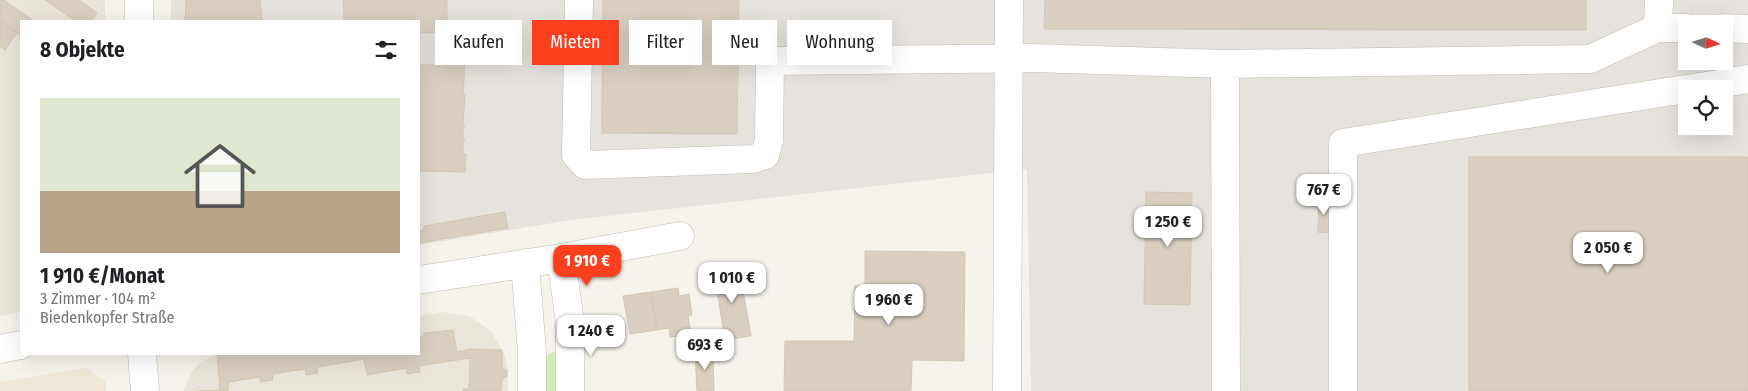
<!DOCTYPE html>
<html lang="de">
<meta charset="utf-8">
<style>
:root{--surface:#fff;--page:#f6f6f6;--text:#202124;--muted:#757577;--line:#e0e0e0;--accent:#fc3f1d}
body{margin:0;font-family:"Fira Sans Condensed",sans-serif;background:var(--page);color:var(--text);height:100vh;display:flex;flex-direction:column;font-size:19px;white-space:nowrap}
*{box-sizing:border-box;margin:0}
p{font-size:16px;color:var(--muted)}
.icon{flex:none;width:28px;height:28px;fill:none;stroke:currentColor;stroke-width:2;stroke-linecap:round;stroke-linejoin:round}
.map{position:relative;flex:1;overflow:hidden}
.panel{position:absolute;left:20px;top:20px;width:400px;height:335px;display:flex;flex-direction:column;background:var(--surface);border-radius:0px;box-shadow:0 5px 20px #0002}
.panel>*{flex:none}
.top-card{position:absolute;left:435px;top:20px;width:475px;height:45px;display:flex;gap:10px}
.needle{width:32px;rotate:94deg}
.fabs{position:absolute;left:1678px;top:15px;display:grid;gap:10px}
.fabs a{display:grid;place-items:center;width:55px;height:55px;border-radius:0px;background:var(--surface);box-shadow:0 5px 20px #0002;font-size:25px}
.price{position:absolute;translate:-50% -42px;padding:0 11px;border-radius:10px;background:#fff;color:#222;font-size:16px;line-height:32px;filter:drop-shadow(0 1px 2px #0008)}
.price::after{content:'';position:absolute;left:50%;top:30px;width:15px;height:11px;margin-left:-8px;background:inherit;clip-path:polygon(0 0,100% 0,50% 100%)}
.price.active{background:var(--accent);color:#fff}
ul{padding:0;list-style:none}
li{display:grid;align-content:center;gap:10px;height:265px;padding:0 20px}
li+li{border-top:1px solid var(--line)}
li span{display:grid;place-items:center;height:155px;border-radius:0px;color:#555}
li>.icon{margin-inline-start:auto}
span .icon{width:90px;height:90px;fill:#fffc;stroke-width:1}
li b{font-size:21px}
h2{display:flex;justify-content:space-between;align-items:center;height:60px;padding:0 20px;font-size:21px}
.chip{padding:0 18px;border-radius:0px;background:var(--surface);box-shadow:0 5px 20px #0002;font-size:18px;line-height:45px}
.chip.active{background:var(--accent);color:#fff}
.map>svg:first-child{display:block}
</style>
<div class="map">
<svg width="1748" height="391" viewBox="0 0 1748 391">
<rect width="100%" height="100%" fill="#f6f3ec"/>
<path fill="#eae5da" d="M0,0H105V21H21V312L0,316Z
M443,312L469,316L491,331L504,353L508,369V391H183L191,373L200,363L215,354H419V316Z"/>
<path fill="#e6e2dd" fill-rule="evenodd" d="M171,0H1748V391H1031L1027,169L571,220L419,245V21H171ZM1686,24H1724V61H1686ZM1686,89H1724V126H1686Z"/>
<path fill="#efe8d6" d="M87,368L106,382V391H0V382Z"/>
<path fill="#d2eab5" d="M553,352L560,354L565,391H541L544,357Z"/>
<path fill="#e5e3e0" d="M1268,190H1287V391H1268Z"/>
<path fill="#d8cfc1" stroke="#d3c7b4" d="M0,0H4L34,21H21V36L0,21Z
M45,0H79L97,13L91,21H75Z
M186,0H260L262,21H185Z
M343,0H447V32L419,33V21H344Z
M603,0H739L737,134L602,133Z
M1045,0H1586V30L1044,29Z
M0,21L17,33L5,50L0,46Z
M436,63L438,65L465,63L463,94H465L463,124L465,126L463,127V140H465L463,142V154H466L465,172L419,171V65H435Z
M1469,157H1748V391H1469Z
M1146,192L1192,193L1190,305L1144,304Z
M1319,200L1330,201L1329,233L1318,232Z
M505,212L508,228L419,243V231L424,230V226Z
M865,251L965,252L964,361L912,360L911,391H784L785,341H854L855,286H865Z
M739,267L751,336L725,340L714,272Z
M678,288L679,296L689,294L692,315L688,316L691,334L670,337L669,328L657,330L651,292Z
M651,292L657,330L630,334L623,296Z
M453,330L457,352L470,349L502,350V368L507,370V376L502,379L501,391H463V389H469L470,358L419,366L420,372L407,374L406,368L367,375L364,359L317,367L318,373L306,375L305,369L272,374L273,380L260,382V377L229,382L228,391H196L220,390L217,354H419V337L424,336V333Z
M713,350L714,391H697L695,353Z"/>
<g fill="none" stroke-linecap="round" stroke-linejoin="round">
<defs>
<path id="minor" d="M139,0V21
M579,0L576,155L585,165L753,159L765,155L769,140L770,61L1032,58L1225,64L1590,59L1658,28L1659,0
M1658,28H1686
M1724,28L1748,29
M1225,64L1226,391
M1688,89L1748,79
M561,258L570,322V391
M525,263L532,352V391
M419,280L561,258L680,236
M0,349L21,345
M142,354L145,391
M1007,391L1009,0
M1343,391V143L1686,89"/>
</defs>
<use href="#minor" stroke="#c2bbae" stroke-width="29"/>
<use href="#minor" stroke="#fff" stroke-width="28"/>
</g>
</svg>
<div class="fabs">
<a><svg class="needle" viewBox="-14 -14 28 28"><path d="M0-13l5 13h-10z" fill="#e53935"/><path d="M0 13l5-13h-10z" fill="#757577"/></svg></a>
<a><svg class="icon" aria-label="locate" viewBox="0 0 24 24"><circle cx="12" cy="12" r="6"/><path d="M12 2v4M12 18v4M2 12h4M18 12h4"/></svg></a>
</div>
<b class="price" style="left:1324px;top:216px">767 €</b>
<b class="price" style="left:1168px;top:248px">1 250 €</b>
<b class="price" style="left:1608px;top:274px">2 050 €</b>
<b class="price active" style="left:587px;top:287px">1 910 €</b>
<b class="price" style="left:732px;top:304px">1 010 €</b>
<b class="price" style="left:889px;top:326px">1 960 €</b>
<b class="price" style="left:591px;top:357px">1 240 €</b>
<b class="price" style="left:705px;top:371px">693 €</b>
<div class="top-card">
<a class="chip">Kaufen</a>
<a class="chip active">Mieten</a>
<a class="chip">Filter</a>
<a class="chip">Neu</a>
<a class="chip">Wohnung</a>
</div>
<section class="panel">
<h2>8 Objekte<svg class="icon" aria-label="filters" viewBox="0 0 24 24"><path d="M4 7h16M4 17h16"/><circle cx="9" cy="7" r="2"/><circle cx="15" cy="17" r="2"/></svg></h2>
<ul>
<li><span style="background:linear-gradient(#dfe7d0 60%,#b9a48a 0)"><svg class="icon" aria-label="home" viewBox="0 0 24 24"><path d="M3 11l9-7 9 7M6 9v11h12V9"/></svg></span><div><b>1 910 €/Monat</b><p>3 Zimmer · 104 m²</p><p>Biedenkopfer Straße</p></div></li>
</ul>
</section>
</div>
